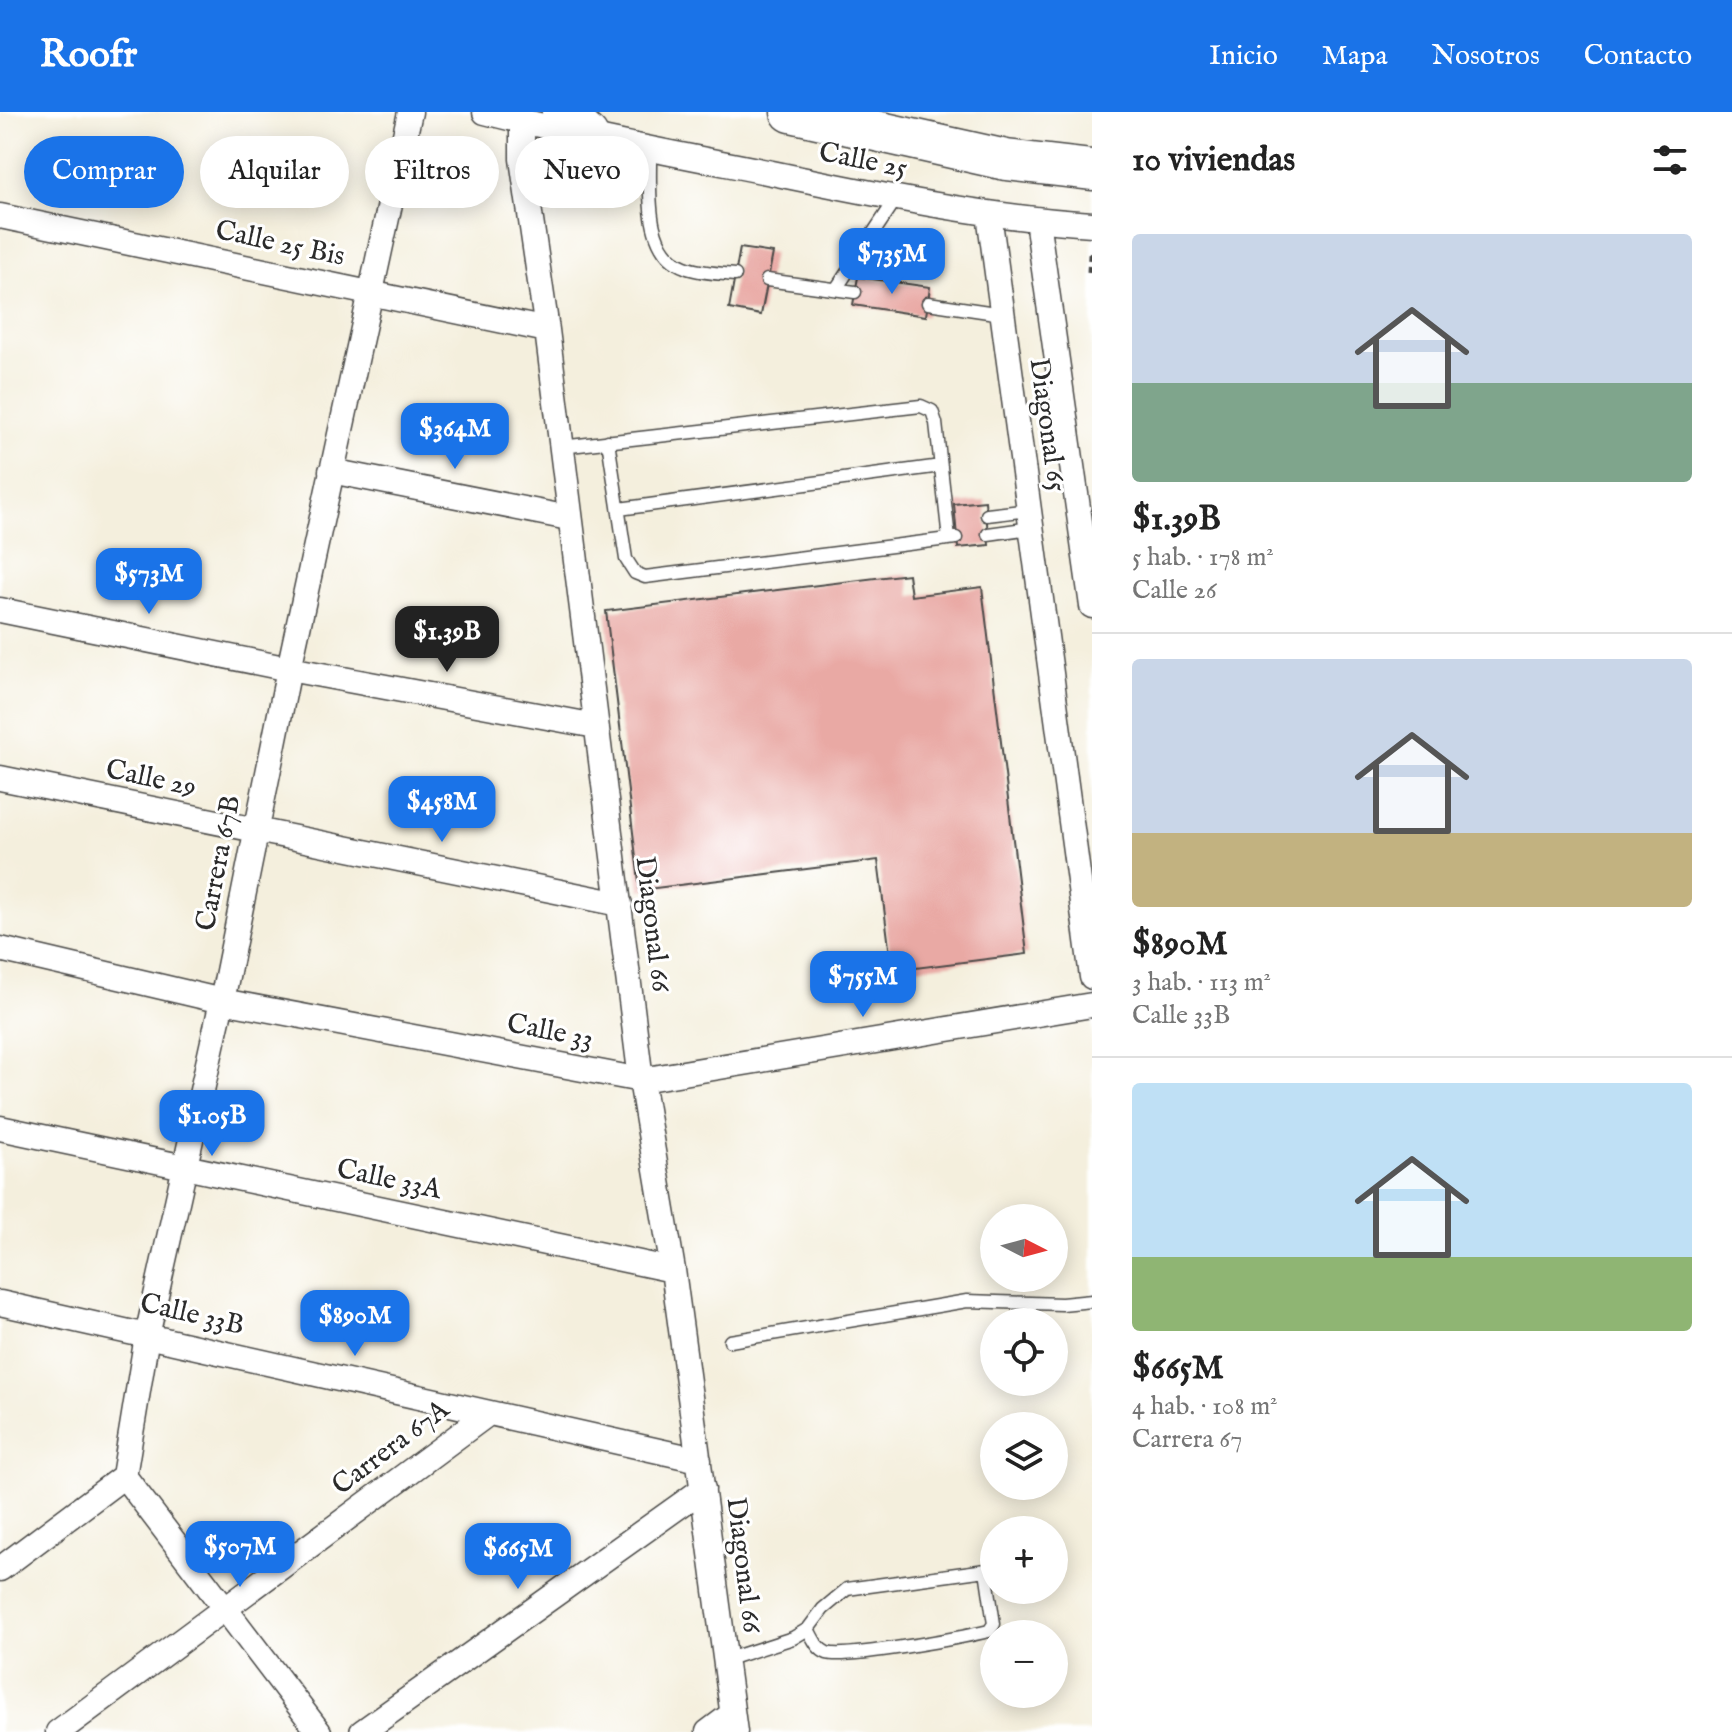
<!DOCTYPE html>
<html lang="es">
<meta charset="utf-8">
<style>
:root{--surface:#fff;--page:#f2f2f2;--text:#222;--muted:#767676;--line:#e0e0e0;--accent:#1a73e8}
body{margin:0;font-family:"IM FELL English",serif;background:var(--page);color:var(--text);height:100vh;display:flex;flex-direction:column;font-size:30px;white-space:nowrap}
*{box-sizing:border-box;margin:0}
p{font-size:26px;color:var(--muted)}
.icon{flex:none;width:44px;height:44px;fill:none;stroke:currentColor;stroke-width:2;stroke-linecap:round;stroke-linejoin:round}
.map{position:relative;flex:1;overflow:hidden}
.panel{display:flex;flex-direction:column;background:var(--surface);width:640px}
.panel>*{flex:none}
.banner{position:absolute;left:24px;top:24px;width:760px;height:72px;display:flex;gap:16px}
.needle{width:52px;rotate:96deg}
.fabs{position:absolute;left:980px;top:1092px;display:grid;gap:16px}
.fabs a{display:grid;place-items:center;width:88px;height:88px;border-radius:50%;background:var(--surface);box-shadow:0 4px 20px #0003;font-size:40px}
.price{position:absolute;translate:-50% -68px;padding:0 18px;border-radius:16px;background:var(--accent);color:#fff;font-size:26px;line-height:52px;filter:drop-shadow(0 2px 4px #0008)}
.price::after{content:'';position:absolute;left:50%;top:48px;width:24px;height:18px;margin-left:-12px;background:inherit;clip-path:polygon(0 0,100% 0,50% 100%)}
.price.on{background:#222;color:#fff}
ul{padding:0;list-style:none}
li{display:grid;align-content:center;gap:16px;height:424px;padding:0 40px}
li+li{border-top:2px solid var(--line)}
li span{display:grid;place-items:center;height:248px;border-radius:8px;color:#555}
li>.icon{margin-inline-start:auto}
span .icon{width:144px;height:144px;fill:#fffc;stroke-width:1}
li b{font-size:34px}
h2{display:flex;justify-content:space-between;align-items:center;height:96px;padding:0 40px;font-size:34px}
.tag{padding:0 28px;border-radius:36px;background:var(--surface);box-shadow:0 4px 20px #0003;font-size:28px;line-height:72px}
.tag.on{background:var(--accent);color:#fff}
header{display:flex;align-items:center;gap:48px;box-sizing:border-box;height:112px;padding:0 40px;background:var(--accent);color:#fff}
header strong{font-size:38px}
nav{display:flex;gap:44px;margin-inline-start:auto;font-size:28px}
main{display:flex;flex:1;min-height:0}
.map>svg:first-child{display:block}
</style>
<header>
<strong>Roofr</strong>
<nav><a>Inicio</a><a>Mapa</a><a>Nosotros</a><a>Contacto</a></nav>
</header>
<main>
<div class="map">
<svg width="1092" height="1620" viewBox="0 0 1092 1620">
<rect width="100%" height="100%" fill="#fff"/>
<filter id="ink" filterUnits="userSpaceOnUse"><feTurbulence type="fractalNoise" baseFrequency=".0125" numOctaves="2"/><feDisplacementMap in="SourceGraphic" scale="16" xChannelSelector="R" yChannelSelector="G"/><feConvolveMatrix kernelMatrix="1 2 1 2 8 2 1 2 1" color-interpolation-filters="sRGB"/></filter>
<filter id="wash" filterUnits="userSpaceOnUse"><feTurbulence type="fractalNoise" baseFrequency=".006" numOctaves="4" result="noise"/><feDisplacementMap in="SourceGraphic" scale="32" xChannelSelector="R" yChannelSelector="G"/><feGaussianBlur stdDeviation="1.8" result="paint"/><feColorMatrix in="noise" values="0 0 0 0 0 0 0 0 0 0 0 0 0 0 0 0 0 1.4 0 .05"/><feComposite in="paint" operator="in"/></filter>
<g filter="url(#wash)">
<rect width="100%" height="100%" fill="#f4efdd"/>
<g id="blocks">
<path fill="#e9a9a4" d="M740,136L773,141L761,203L729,197Z
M858,165L930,175L926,204L853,193Z
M985,389L989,433L958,436L954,392Z
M908,462L911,484L982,475L1027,842L892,859L878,748L640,778L606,499Z"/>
</g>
</g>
<g filter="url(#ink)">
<use href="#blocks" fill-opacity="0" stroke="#494846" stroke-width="2"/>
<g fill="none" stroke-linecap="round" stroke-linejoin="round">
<defs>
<path id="service" d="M650,36C651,74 642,139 685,155C699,161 719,161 735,163
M767,168L855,180
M836,177L896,87
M928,191L1002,202
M608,329L626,447L635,461L645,465L956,426
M561,335L921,294L932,299L936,311L949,427
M619,397L941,354
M987,403L1029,398
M988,422L1031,416
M730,1229L967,1189L1062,1192L1092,1189
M725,1548L793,1526L808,1517L823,1497L847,1477L986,1458L994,1512L989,1519C964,1525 846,1547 827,1541C817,1537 813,1526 808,1517"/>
<path id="minor" d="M485,0C580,24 676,42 772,61C878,83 984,105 1092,112
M522,9V47L547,218L641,968L673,1158L735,1620
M989,102L1092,865
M0,104L547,218
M1037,108L1092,494
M331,359L569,406
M0,498L289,557L596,614
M0,666L620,792
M0,837L222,889L641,968L1092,893
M0,1016L673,1158
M0,1191L699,1348
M124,1364L319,1620
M0,1457L124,1364L147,1224L222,889L289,557L410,0
M58,1620L489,1301
M362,1620L703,1377
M708,1620L732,1602"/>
<path id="trunk" d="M562,0L588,24
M791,0L1006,48L1092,58"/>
</defs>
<use href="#service" stroke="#494846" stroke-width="15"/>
<use href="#minor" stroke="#494846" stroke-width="27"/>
<use href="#trunk" stroke="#494846" stroke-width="43"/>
<path stroke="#494846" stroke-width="5" stroke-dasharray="6 6" stroke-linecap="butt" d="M1089,160L1090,143L1092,144"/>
<use href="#service" stroke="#fff" stroke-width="12"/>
<use href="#minor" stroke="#fff" stroke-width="24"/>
<use href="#trunk" stroke="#fff" stroke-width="40"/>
</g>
</g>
<g text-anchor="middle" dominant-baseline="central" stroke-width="6" stroke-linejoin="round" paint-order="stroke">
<g font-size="28" fill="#2b2b2b" stroke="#fff">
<text transform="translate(863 49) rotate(11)">Calle 25</text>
<text transform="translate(280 132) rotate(12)">Calle 25 Bis</text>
<text transform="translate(1047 313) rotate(82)">Diagonal 65</text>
<text transform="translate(151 667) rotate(12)">Calle 29</text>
<text transform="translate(219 751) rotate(-79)">Carrera 67B</text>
<text transform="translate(652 812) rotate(83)">Diagonal 66</text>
<text transform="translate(550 920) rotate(11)">Calle 33</text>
<text transform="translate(389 1068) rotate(12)">Calle 33A</text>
<text transform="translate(192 1203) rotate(13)">Calle 33B</text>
<text transform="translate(391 1336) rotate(-37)">Carrera 67A</text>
<text transform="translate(743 1453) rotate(83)">Diagonal 66</text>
</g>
</g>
</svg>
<div class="fabs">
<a><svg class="needle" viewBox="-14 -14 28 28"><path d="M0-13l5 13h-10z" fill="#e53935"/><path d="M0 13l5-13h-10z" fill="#767676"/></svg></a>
<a><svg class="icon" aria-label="locate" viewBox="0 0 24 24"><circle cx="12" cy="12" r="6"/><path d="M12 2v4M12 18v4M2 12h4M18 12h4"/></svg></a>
<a><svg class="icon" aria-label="layers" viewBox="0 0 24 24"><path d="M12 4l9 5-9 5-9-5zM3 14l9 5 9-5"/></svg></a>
<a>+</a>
<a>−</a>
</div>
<b class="price" style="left:892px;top:184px">$735M</b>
<b class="price" style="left:455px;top:359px">$364M</b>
<b class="price" style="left:149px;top:504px">$573M</b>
<b class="price on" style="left:447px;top:562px">$1.39B</b>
<b class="price" style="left:442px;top:732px">$458M</b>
<b class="price" style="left:863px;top:907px">$755M</b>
<b class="price" style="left:212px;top:1046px">$1.05B</b>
<b class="price" style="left:355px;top:1246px">$890M</b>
<b class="price" style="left:240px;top:1477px">$507M</b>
<b class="price" style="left:518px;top:1479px">$665M</b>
<div class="banner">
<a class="tag on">Comprar</a>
<a class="tag">Alquilar</a>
<a class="tag">Filtros</a>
<a class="tag">Nuevo</a>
</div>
</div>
<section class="panel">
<h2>10 viviendas<svg class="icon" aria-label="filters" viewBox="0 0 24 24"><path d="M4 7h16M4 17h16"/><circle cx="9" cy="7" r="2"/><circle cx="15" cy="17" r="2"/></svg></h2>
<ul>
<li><span style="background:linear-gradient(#c9d6e8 60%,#7fa58c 0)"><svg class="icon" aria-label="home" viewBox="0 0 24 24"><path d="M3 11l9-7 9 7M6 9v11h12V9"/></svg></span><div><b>$1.39B</b><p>5 hab. · 178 m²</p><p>Calle 26</p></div></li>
<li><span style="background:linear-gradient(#c9d6e8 70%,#c2b280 0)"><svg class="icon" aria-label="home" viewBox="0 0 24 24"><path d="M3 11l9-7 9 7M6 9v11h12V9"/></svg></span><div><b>$890M</b><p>3 hab. · 113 m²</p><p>Calle 33B</p></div></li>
<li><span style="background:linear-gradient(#bfe0f5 70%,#8fb573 0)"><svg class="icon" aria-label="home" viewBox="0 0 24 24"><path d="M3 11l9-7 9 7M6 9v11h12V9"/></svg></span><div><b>$665M</b><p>4 hab. · 108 m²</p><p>Carrera 67</p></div></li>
</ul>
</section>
</main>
